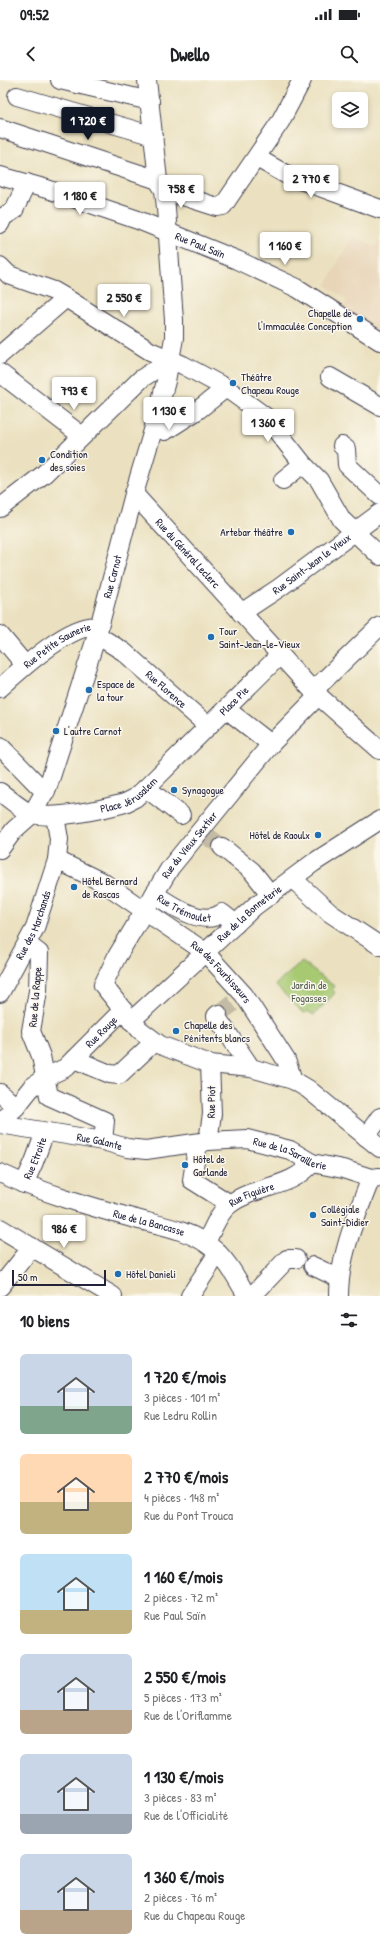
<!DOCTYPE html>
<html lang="fr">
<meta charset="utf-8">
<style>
:root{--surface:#fff;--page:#f2f2f2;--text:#202124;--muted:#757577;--accent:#111827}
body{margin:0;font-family:"Patrick Hand",sans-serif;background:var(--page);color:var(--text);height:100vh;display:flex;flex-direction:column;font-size:15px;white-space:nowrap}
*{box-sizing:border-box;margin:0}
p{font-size:13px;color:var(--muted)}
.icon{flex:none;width:22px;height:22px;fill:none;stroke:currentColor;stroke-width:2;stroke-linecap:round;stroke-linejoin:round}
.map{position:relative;height:1216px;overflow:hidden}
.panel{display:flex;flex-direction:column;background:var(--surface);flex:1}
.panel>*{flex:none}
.controls{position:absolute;left:332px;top:12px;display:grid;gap:8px}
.controls a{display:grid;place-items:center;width:36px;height:36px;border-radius:6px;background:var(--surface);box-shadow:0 2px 6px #0003;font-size:20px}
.scale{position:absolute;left:12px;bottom:10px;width:94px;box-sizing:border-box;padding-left:4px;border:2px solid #22223b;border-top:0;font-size:11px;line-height:14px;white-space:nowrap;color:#22223b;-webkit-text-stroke:3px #fbf7ec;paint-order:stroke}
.price{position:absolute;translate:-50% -34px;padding:0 9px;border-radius:4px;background:#fff;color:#222;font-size:13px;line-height:26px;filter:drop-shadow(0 1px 2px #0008)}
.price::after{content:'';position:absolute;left:50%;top:24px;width:12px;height:9px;margin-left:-6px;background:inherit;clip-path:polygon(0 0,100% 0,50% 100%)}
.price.on{background:var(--accent);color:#fff}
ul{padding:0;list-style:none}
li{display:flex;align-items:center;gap:12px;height:100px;padding:0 20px}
li span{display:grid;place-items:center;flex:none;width:112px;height:80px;border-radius:6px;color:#555}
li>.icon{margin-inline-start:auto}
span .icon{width:48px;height:48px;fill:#fffc;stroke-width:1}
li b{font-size:17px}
h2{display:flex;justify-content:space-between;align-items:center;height:48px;padding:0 20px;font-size:17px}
.status{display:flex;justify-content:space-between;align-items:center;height:28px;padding:0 20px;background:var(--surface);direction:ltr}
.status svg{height:11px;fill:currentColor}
header{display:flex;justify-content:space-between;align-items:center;height:52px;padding:0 20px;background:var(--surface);font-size:18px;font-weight:700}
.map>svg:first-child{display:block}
</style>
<div class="status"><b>09:52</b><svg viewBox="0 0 49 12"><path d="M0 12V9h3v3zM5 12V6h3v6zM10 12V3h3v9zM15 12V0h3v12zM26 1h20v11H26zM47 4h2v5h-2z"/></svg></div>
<header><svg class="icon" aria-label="back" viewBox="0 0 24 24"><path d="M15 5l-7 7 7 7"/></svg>Dwello<svg class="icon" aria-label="search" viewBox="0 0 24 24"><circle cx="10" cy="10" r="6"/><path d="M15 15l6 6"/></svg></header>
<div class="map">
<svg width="380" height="1216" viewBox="0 0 380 1216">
<rect width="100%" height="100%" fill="#fbf7ec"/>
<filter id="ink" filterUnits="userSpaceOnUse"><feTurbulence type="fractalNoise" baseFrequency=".025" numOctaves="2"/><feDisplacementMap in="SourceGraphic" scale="8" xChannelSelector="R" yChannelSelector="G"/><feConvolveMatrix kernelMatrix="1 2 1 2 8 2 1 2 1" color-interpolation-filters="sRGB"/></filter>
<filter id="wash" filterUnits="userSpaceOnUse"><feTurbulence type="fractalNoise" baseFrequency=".012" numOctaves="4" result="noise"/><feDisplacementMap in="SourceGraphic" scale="16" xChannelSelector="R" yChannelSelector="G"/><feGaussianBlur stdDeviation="0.9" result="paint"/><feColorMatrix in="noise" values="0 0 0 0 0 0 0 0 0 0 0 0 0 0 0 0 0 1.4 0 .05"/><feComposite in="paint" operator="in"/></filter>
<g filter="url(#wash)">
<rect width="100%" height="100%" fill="#ebe1c0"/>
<path fill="#e8d4b7" d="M352,156L376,167L380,160V256L341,232L347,220L326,205Z"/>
<path fill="#a6c971" stroke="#647656" d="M302,882L334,906L332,909L335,913L314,935L307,931L304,934L275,905Z"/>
</g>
<g filter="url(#ink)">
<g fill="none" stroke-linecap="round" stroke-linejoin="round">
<path stroke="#c3bba5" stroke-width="18" stroke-dasharray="18 9" stroke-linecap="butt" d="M207,756L222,767
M218,934L239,919"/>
<defs>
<g id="minor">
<path d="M60,0L150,21"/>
<path d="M17,16L154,56"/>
<path d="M0,48L158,100"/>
<path d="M257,78L287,95L380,129"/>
<path id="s1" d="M0,96L47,109L138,140L237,180L297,208L380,261"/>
<path d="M164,110L217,127L223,126L280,42L302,0"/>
<path d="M0,144L3,137L14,130L27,103"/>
<path d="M0,186L9,195L54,211L66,218L150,271L183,285L226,308L266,337L303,384L319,400L342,440L380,476"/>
<path d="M0,275L66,218"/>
<path d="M0,293L82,356"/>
<path d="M330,297L380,326"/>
<path d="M154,347L165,351L198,330L226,308"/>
<path d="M342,366L346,369L347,385L380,416"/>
<path d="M283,400L303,384"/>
<path id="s2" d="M134,414L313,611L380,670"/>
<path d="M0,428L44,394L141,299L170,280"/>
<path id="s3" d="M241,533L279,508L380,433"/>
<path d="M0,555L25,585"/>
<path id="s4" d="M97,555L124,572L208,646"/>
<path id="s5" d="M0,608C20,590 72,541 99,547"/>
<path d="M313,611L380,546"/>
<path d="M226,629L271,664"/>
<path d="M0,666L38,705L46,711"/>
<path d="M146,708L181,735"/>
<path id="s6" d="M0,712C10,719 19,728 30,733C51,741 103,729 125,723L135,718L146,708L280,575"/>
<path d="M222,767L252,791L271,815"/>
<path id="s7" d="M0,769L14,750L32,734L48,706L97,555L134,414L154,347L166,301L174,258V240L166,128L164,110L158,100L147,0"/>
<path id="s8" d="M57,780L104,803L205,872L244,915L286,980L293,1000L308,1009L380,1068"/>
<path d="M293,799L330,833L380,866"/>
<path id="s9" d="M154,814C171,824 202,848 222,833L236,844"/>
<path d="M27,864L39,873L38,911L31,951L41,976L49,1016L105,1041L103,1061"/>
<path id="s10" d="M0,913L35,848L57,780L59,759L55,736"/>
<path id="s11" d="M123,930L103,905L116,878L170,788L271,664L319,615"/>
<path d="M218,934L216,936L251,988"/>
<path id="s12" d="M131,941L255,826L313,783L380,740"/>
<path d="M74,979L110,994L119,995L154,962"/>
<path d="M0,1013L16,1027"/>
<path id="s13" d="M0,1042L16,1027L31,1008L44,998L65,988L123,930L140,950L160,965L210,984L251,988L293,1000"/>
<path id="s14" d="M0,1044L103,1061L127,1068L146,1070L208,1061L247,1059L290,1070L312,1083L343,1089L371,1098L380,1097"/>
<path d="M366,1057L380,1037"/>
<path d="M208,1061L212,1034L210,984"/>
<path d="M198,1063L192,1100L230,1124"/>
<path id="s15" d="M0,1093C40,1112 89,1126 132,1138C157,1145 191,1150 211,1167C227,1179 237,1199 247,1216"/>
<path id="s16" d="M24,1104L34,1082L45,1052"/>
<path d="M0,1148L113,1216"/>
<path id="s17" d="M206,1163C212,1150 219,1132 230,1124C255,1105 291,1109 312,1083"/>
<path d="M313,1186L338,1198L339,1202"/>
<path d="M0,1207L32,1167"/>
<path d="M190,1216L218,1173"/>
<path d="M252,1216L287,1179H296"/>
<path d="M339,1216C339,1176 357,1134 371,1098"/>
</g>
</defs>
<use href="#minor" stroke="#403f4f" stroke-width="20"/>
<use href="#minor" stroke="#fff" stroke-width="18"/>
</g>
</g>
<g fill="#1f6fb2" stroke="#fbf7ec" stroke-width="1.5">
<circle cx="360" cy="239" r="4"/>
<circle cx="233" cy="303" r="4"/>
<circle cx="42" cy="380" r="4"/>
<circle cx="291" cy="452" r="4"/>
<circle cx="211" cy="557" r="4"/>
<circle cx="89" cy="610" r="4"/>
<circle cx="56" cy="651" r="4"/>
<circle cx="174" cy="710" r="4"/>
<circle cx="318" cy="755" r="4"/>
<circle cx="74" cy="807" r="4"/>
<circle cx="176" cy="951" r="4"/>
<circle cx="185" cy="1085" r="4"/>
<circle cx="313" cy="1135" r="4"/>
<circle cx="118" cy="1194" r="4"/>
</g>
<g text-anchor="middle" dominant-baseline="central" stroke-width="3" stroke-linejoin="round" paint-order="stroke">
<g font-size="11" fill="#22223b" stroke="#fbf7ec">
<text stroke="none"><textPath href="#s1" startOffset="212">Rue Paul Saïn</textPath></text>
<text stroke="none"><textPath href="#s2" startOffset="80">Rue du Général Leclerc</textPath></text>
<text stroke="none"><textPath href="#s3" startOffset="86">Rue Saint-Jean le Vieux</textPath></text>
<text stroke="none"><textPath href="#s7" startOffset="299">Rue Carnot</textPath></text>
<text stroke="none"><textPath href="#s5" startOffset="72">Rue Petite Saunerie</textPath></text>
<text stroke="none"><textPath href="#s4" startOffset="88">Rue Florence</textPath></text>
<text stroke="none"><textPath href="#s6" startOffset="283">Place Pie</textPath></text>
<text stroke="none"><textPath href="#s6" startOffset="140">Place Jérusalem</textPath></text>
<text stroke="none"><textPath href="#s11" startOffset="197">Rue du Vieux Sextier</textPath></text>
<text stroke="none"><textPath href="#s9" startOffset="34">Rue Trémoulet</textPath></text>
<text stroke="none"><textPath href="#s12" startOffset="160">Rue de la Bonneterie</textPath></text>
<text stroke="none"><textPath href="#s10" startOffset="76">Rue des Marchands</textPath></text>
<text stroke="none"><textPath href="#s8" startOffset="200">Rue des Fourbisseurs</textPath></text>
<text transform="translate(35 917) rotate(-85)">Rue de la Rappe</text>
<text stroke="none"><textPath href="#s13" startOffset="137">Rue Rouge</textPath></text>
<text transform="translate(211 1022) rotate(-89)">Rue Piot</text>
<text stroke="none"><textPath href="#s14" startOffset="101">Rue Galante</textPath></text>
<text stroke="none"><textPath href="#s14" startOffset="296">Rue de la Saraillerie</textPath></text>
<text stroke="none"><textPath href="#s16" startOffset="28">Rue Etroite</textPath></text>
<text stroke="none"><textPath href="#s17" startOffset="70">Rue Figuière</textPath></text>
<text stroke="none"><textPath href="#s15" startOffset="157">Rue de la Bancasse</textPath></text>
</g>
<g font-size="11" fill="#22223b" stroke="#fbf7ec" text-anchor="start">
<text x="352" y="233" text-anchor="end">Chapelle de<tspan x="352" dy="13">l'Immaculée Conception</tspan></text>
<text x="241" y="297">Théâtre<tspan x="241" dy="13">Chapeau Rouge</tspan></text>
<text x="50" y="374">Condition<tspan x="50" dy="13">des soies</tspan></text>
<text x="283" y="452" text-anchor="end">Artebar théâtre</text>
<text x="219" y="551">Tour<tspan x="219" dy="13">Saint-Jean-le-Vieux</tspan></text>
<text x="97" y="604">Espace de<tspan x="97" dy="13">la tour</tspan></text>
<text x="64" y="651">L'autre Carnot</text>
<text x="182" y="710">Synagogue</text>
<text x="310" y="755" text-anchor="end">Hôtel de Raoulx</text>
<text x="82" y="801">Hôtel Bernard<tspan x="82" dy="13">de Rascas</tspan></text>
<text x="184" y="945">Chapelle des<tspan x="184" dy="13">Pénitents blancs</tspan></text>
<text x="193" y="1079">Hôtel de<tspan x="193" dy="13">Garlande</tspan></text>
<text x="321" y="1129">Collégiale<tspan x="321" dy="13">Saint-Didier</tspan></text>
<text x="126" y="1194">Hôtel Danieli</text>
</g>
<g font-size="11" fill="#505c4e" stroke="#fbf7ec">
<text x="309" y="905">Jardin de<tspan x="309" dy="13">Fogasses</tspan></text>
</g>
</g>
</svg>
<div class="controls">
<a><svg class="icon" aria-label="layers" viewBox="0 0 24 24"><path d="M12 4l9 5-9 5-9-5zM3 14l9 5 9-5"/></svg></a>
</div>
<div class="scale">50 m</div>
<b class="price on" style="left:88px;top:61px">1 720 €</b>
<b class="price" style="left:311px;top:119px">2 770 €</b>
<b class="price" style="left:181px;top:129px">758 €</b>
<b class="price" style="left:80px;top:136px">1 180 €</b>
<b class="price" style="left:285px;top:186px">1 160 €</b>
<b class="price" style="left:124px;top:238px">2 550 €</b>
<b class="price" style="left:74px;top:331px">793 €</b>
<b class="price" style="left:169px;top:351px">1 130 €</b>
<b class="price" style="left:268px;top:363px">1 360 €</b>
<b class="price" style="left:64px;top:1169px">986 €</b>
</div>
<section class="panel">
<h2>10 biens<svg class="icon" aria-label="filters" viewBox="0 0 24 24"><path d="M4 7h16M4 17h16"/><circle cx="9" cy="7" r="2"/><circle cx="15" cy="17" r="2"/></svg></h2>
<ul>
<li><span style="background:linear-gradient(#c9d6e8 65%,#7fa58c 0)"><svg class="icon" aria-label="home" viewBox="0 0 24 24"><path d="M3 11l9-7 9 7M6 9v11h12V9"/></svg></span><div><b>1 720 €/mois</b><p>3 pièces · 101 m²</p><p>Rue Ledru Rollin</p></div></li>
<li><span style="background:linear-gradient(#ffd9b3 60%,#c2b280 0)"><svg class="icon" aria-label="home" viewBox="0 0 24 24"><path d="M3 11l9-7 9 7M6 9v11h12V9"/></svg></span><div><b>2 770 €/mois</b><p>4 pièces · 148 m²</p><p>Rue du Pont Trouca</p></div></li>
<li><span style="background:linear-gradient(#bfe0f5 70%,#c2b280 0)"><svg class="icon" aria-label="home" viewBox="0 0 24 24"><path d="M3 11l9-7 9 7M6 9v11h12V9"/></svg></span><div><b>1 160 €/mois</b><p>2 pièces · 72 m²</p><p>Rue Paul Saïn</p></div></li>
<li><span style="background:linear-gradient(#c9d6e8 70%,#b9a48a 0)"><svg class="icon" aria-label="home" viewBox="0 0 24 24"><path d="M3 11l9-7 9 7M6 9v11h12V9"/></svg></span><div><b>2 550 €/mois</b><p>5 pièces · 173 m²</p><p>Rue de l'Oriflamme</p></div></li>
<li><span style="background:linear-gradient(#c9d6e8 75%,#9aa5b1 0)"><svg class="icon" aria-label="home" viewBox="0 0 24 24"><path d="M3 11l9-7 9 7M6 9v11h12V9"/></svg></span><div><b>1 130 €/mois</b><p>3 pièces · 83 m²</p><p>Rue de l'Officialité</p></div></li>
<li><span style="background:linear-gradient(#c9d6e8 70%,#b9a48a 0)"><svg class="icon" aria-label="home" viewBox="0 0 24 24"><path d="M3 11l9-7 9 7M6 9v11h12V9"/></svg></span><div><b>1 360 €/mois</b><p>2 pièces · 76 m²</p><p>Rue du Chapeau Rouge</p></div></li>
</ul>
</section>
